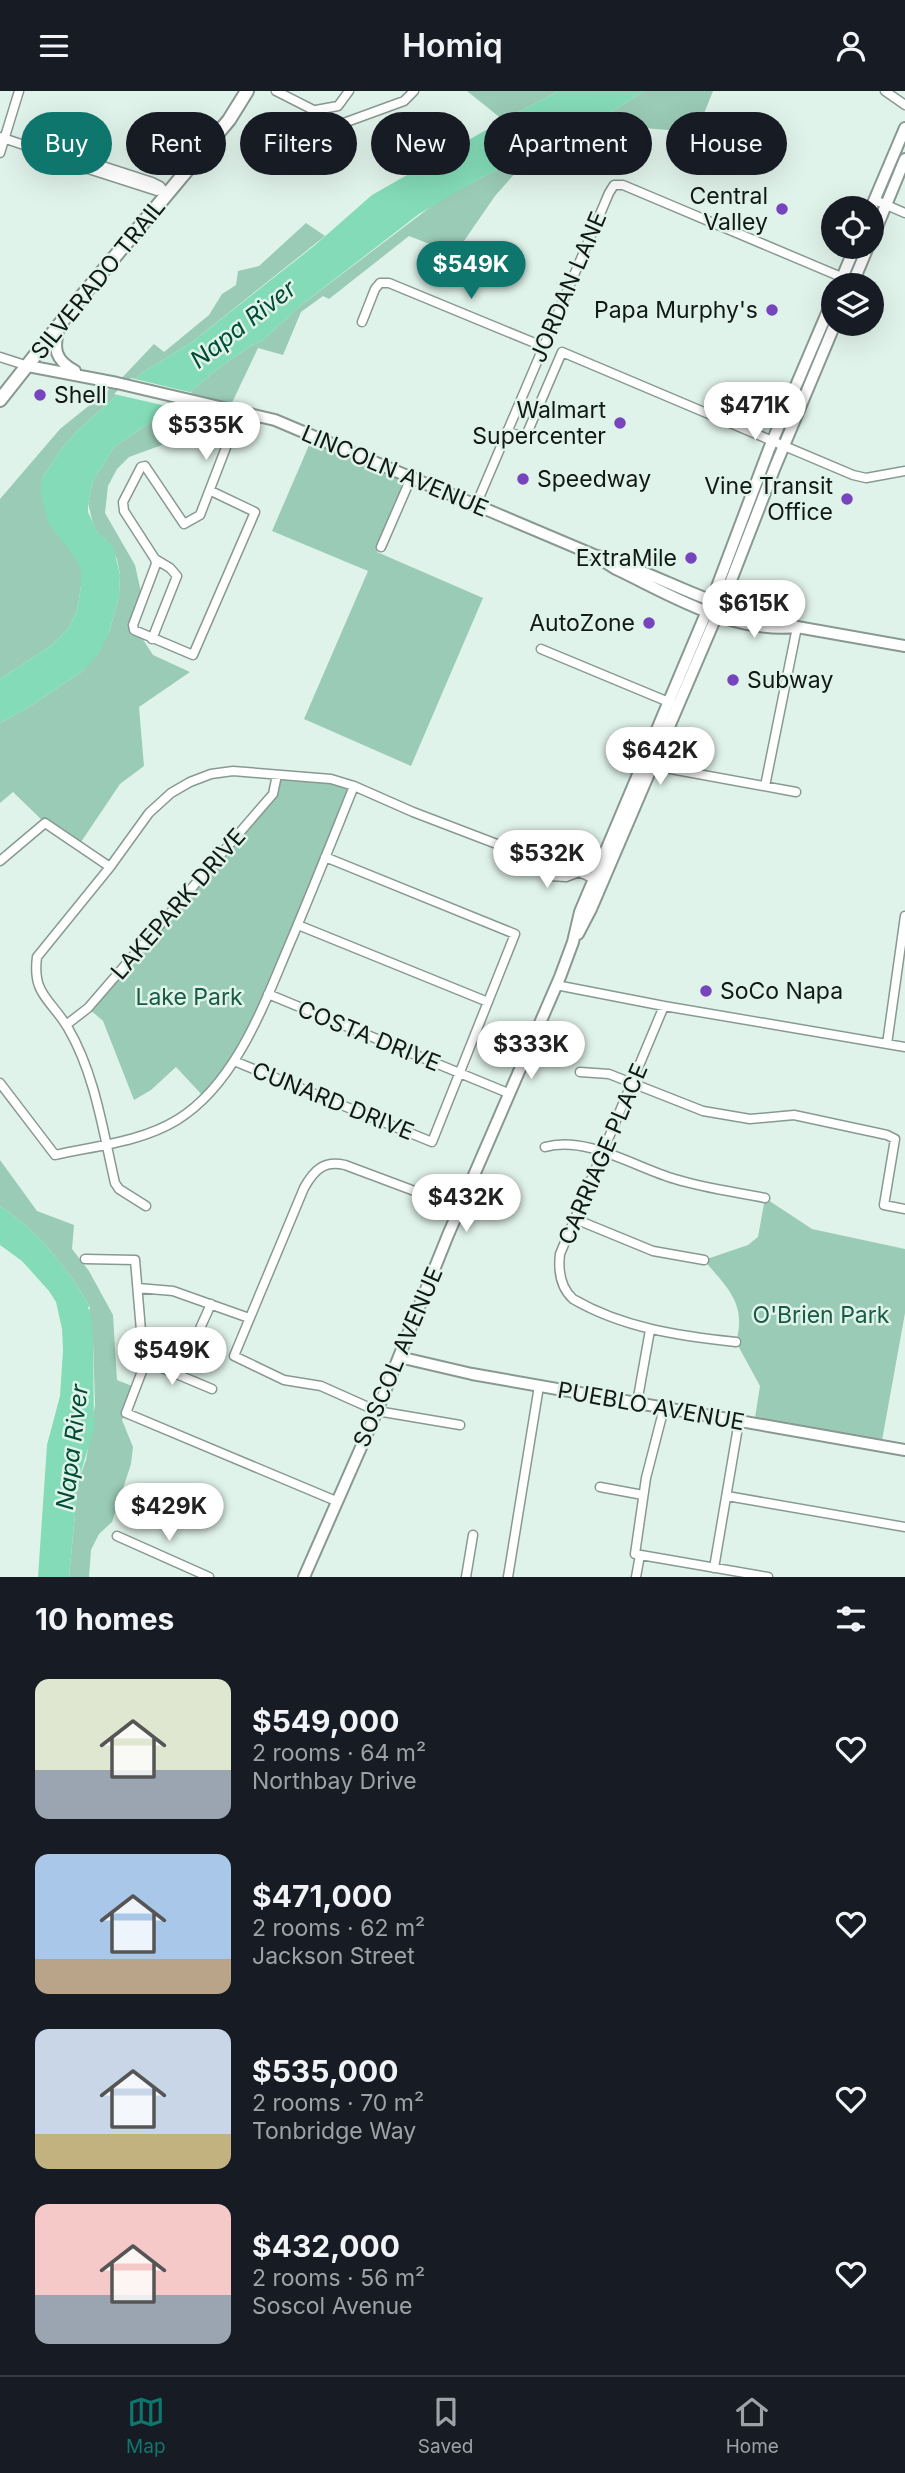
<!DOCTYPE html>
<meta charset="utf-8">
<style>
:root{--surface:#171b24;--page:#242831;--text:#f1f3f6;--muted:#9ea1a6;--line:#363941;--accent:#0f766e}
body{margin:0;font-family:Inter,sans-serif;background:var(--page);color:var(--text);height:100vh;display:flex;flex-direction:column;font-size:26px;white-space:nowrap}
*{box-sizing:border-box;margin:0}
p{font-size:23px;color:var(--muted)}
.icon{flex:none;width:38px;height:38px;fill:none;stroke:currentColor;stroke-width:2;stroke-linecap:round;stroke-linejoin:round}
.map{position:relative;height:1486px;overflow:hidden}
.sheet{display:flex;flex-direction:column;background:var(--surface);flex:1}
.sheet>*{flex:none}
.banner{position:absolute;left:21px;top:21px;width:864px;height:63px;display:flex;gap:14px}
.buttons{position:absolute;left:821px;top:105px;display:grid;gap:14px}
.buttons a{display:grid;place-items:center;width:63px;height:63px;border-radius:50%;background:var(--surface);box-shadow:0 7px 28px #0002;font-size:35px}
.price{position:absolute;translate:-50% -60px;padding:0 16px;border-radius:24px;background:#fff;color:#222;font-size:23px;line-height:46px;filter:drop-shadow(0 2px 4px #0008)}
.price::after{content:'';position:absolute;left:50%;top:42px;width:21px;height:16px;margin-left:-10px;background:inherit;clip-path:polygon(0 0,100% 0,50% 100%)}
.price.current{background:var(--accent);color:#fff}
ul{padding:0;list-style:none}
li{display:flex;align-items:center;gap:21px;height:175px;padding:0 35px}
li span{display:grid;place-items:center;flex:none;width:196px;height:140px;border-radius:14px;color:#555}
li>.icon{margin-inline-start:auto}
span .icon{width:84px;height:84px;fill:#fffc;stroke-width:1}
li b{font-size:30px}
h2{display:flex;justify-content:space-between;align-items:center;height:84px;padding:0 35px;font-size:30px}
.chip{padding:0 24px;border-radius:32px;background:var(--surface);box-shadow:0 7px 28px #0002;font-size:24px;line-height:63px}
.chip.current{background:var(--accent);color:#fff}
header{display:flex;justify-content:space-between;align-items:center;height:91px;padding:0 35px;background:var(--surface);font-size:32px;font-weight:600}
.menu{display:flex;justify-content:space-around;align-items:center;height:98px;border-top:2px solid var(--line);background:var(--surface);font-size:19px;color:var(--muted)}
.menu a{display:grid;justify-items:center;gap:4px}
.menu .current{color:var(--accent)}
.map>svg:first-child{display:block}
</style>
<header><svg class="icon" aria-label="menu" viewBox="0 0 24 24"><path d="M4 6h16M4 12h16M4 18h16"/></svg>Homiq<svg class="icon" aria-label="person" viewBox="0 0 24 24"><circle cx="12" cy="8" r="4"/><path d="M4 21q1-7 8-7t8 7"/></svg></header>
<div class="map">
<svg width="905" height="1486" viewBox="0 0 905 1486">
<rect width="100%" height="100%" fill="#e0f3ea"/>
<path fill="#9acbb6" d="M467,0H559L503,29Z
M644,0H713L701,30L692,41L644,37L632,39L610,76L579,64L575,75L549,65L543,80L524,72L495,105L455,163L409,145L329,208L323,205L301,221L283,264L258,257L229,318L207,313L195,342L129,366L117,378L108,395L105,422L135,474L143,510L133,533L153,564L190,581L139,616L144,675L120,693L79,754L45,732L13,701L0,712V632L29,616L84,579L109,542L119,504L120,484L117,468L105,448L98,443L93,433L88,412L93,390L114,356L163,323L220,276L252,254L262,250L300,215L437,111L475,90L605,25Z
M306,132L325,145L192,251L142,282L77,340L63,356L42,387L81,478V495L77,520L68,538L52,554L0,588V408L60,338L117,292L154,253L164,261L209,224L222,203L236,194L238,180L259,175Z
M313,345L411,387L377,461L483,507L411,675L304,628L368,480L272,440Z
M277,684L354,695L298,834L234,970L204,1006L176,976L151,999L134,1009L103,930L88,917L273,703Z
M0,1069L37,1120L74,1134L72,1158L89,1180L113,1224L117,1289L137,1297L122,1329L133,1356L131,1373L112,1431L99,1443L91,1459L89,1486H69L78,1391L86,1369L95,1314L93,1250L86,1235L90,1216C66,1175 39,1141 0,1115Z
M765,1107L812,1138L905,1158V1222L881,1355L754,1333L760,1295L736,1251C747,1212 727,1197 704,1169L748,1154L758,1146Z"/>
<path fill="#84dbb7" d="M559,0H644L605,25L475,90L419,123L300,215L262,250L252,254L220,276L163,323L114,356L93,390L88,412V421L97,441L113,455L120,484L119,504L109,542L99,562L84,579L29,616L0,632V588L52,554L68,538L77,520L81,495V478L73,464L48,432L41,401L42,387L63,356L77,340L142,282L192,251L314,155L372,104L509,26Z
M0,1115C39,1141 66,1175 90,1216H88L91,1225L93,1250L94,1337L78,1391L69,1486H38L47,1354L60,1305L63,1259L62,1238L56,1211L49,1200L22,1170L0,1154Z"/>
<path fill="#e0f3ea" d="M131,287L193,302L175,317L114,303Z"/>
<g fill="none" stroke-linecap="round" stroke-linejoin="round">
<defs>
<path id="street" d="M276,0L341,33L404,10L414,0
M885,0L905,14
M316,19L338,15L349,0
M0,46L45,61L51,66L157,100L161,98
M45,61L53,59L152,91L160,95L165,101
M0,62L19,0
M875,109L905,122
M362,231L375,198L380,192H389L542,255
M0,266L28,275
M507,340L525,347L562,261L853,384L866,387L905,380
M211,400L255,421L193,564L134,539L133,534L156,473L155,468L124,420L123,411L141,376L145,375L184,433L200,424L240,320
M476,414L609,102L614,94H623L846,188
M381,456L411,387
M152,548L177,485L170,477L155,468
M541,558L671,612
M649,674L796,701
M765,695L797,536
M535,763L550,785L566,786L579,781
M0,770L45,732L110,776
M298,834L488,911
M556,894L664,915L905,956
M268,903L508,1002
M664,915L560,1163C558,1180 560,1196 573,1208C623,1237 679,1245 736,1251
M66,934L88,917L273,703L277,684
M887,953L905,825
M234,970L432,1051L515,843L325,766
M580,981L609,983L703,1020L750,1028L794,1024L887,1044L895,1048L884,1114L905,1118
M0,992L55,1064C95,1055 141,1051 177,1029C236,993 264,913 290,852C312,800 333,747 354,695
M545,1056C587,1044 636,1077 675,1088C704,1097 735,1101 765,1107
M146,1115L119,1098L115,1092C103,1040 95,983 68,937C51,908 32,904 37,866L110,776L149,722L171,702L190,691L211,683L233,680L331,688L354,695L413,721L502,755L535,763L554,758L563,759L569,763L579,781L597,789
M460,1117L345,1074C324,1069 314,1079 304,1097L234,1265L284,1289L321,1295L377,1320L460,1334
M575,1128L653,1160L704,1169
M85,1168L135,1169L144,1275L126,1322L336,1410
M138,1197L173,1200L249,1227
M143,1269L212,1298
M179,1284L211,1213
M637,1312L650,1239
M664,1317L646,1387L635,1463L768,1486
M600,1396L643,1404
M727,1405L905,1436
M117,1445L209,1486
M714,1477L739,1330
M466,1486L473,1444
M508,1486L539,1295
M636,1486L640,1464"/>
<path id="secondary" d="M871,117L905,37
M872,148L905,68
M839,194L855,156
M852,194L868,156
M59,237C53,258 55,269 75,280
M28,275L117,292L275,329L594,464C643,477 687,503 735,518C757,526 775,525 797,536
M602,469L616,478C671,504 733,543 797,536L905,555
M578,843L591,818L725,505L775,376L835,233
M399,1266L472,1283L905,1359
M304,1486L377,1320L448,1144L560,886L573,851L580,821L715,501L769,358L833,208"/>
<path id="primary" d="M0,309L82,205L229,29L247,0"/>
</defs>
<use href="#street" stroke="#889991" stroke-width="11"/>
<use href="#secondary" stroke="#889991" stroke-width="14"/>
<use href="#primary" stroke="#889991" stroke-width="16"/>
<use href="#street" stroke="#fff" stroke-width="8"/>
<use href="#secondary" stroke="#fff" stroke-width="10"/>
<use href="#primary" stroke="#fff" stroke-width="12"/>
</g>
<g fill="#7644bc" stroke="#e0f3ea" stroke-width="2.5">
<circle cx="782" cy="118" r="7"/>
<circle cx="772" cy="219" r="7"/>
<circle cx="40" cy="304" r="7"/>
<circle cx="620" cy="332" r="7"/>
<circle cx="523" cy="388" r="7"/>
<circle cx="847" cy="408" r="7"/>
<circle cx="691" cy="467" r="7"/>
<circle cx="649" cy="532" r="7"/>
<circle cx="733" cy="589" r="7"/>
<circle cx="706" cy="900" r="7"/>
</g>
<g text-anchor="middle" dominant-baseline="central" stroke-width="5" stroke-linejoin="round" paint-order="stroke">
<g font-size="23" fill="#111815" stroke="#e0f3ea" text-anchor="end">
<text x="768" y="105">Central<tspan x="768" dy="26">Valley</tspan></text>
<text x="758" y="219">Papa Murphy's</text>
<text x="54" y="304" text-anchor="start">Shell</text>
<text x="606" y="319">Walmart<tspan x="606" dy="26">Supercenter</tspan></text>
<text x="537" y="388" text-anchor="start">Speedway</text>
<text x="833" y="395">Vine Transit<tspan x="833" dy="26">Office</tspan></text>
<text x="677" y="467">ExtraMile</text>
<text x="635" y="532">AutoZone</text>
<text x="747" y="589" text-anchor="start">Subway</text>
<text x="720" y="900" text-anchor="start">SoCo Napa</text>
</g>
<g font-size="23" fill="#111815" stroke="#e0f3ea">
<text transform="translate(98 188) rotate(-51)">SILVERADO TRAIL</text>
<text transform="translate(568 196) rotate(-67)">JORDAN LANE</text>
<text transform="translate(395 380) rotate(23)">LINCOLN AVENUE</text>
<text transform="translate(178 813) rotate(-49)">LAKEPARK DRIVE</text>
<text transform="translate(369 945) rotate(22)">COSTA DRIVE</text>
<text transform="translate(333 1010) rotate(22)">CUNARD DRIVE</text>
<text transform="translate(603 1063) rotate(-67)">CARRIAGE PLACE</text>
<text transform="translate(398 1266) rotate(-67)">SOSCOL AVENUE</text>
<text transform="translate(651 1315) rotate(10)">PUEBLO AVENUE</text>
</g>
<g font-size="23" fill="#185b44" stroke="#e0f3ea">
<text x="189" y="906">Lake Park</text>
<text x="821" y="1224">O'Brien Park</text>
</g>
<g font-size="24" font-style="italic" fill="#004b35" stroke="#e0f3ea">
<text transform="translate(243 233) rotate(-38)">Napa River</text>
<text transform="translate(72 1356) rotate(-83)">Napa River</text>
</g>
</g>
</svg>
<div class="buttons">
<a><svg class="icon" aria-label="locate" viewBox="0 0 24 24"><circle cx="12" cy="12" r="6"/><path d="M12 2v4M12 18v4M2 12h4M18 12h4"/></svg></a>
<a><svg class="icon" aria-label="layers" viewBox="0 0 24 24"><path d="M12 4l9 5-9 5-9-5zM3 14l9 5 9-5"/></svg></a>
</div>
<b class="price current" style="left:471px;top:210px">$549K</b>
<b class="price" style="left:755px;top:351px">$471K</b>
<b class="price" style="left:206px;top:371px">$535K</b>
<b class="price" style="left:754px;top:549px">$615K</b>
<b class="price" style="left:660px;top:696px">$642K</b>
<b class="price" style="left:547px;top:799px">$532K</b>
<b class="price" style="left:531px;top:990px">$333K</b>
<b class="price" style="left:466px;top:1143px">$432K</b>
<b class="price" style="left:172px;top:1296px">$549K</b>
<b class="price" style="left:169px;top:1452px">$429K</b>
<div class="banner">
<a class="chip current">Buy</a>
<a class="chip">Rent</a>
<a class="chip">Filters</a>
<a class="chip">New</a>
<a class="chip">Apartment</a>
<a class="chip">House</a>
</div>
</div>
<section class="sheet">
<h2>10 homes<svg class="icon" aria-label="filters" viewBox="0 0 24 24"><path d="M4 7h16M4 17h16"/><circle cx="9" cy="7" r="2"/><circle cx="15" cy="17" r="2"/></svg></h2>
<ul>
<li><span style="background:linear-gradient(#dfe7d0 65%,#9aa5b1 0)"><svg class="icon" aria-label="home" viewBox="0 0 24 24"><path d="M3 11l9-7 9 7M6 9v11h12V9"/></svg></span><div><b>$549,000</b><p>2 rooms · 64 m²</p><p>Northbay Drive</p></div><svg class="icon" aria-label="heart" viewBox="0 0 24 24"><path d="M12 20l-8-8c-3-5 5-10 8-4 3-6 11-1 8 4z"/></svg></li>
<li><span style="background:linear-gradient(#a9c7e8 75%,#b9a48a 0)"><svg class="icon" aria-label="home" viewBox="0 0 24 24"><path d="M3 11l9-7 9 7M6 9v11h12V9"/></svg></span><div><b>$471,000</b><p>2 rooms · 62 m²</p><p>Jackson Street</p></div><svg class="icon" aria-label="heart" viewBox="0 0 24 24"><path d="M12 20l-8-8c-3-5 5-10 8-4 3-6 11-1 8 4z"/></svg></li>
<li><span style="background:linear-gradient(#c9d6e8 75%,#c2b280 0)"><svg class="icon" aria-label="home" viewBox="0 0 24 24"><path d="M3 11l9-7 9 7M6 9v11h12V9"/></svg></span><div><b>$535,000</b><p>2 rooms · 70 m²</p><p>Tonbridge Way</p></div><svg class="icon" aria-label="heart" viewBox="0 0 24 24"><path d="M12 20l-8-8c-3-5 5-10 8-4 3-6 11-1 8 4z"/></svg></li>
<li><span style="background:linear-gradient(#f6c9c9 65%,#9aa5b1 0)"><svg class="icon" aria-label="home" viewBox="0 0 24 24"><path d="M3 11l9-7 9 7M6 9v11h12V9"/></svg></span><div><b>$432,000</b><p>2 rooms · 56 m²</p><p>Soscol Avenue</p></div><svg class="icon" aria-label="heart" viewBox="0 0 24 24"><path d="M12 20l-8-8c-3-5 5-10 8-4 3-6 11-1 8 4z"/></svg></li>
</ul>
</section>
<nav class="menu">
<a class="current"><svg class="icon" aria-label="map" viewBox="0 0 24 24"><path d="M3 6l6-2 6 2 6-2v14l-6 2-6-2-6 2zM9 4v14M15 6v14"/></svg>Map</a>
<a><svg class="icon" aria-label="saved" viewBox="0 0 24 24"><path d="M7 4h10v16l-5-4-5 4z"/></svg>Saved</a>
<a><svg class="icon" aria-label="home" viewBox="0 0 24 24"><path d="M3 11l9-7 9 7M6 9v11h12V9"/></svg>Home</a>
</nav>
